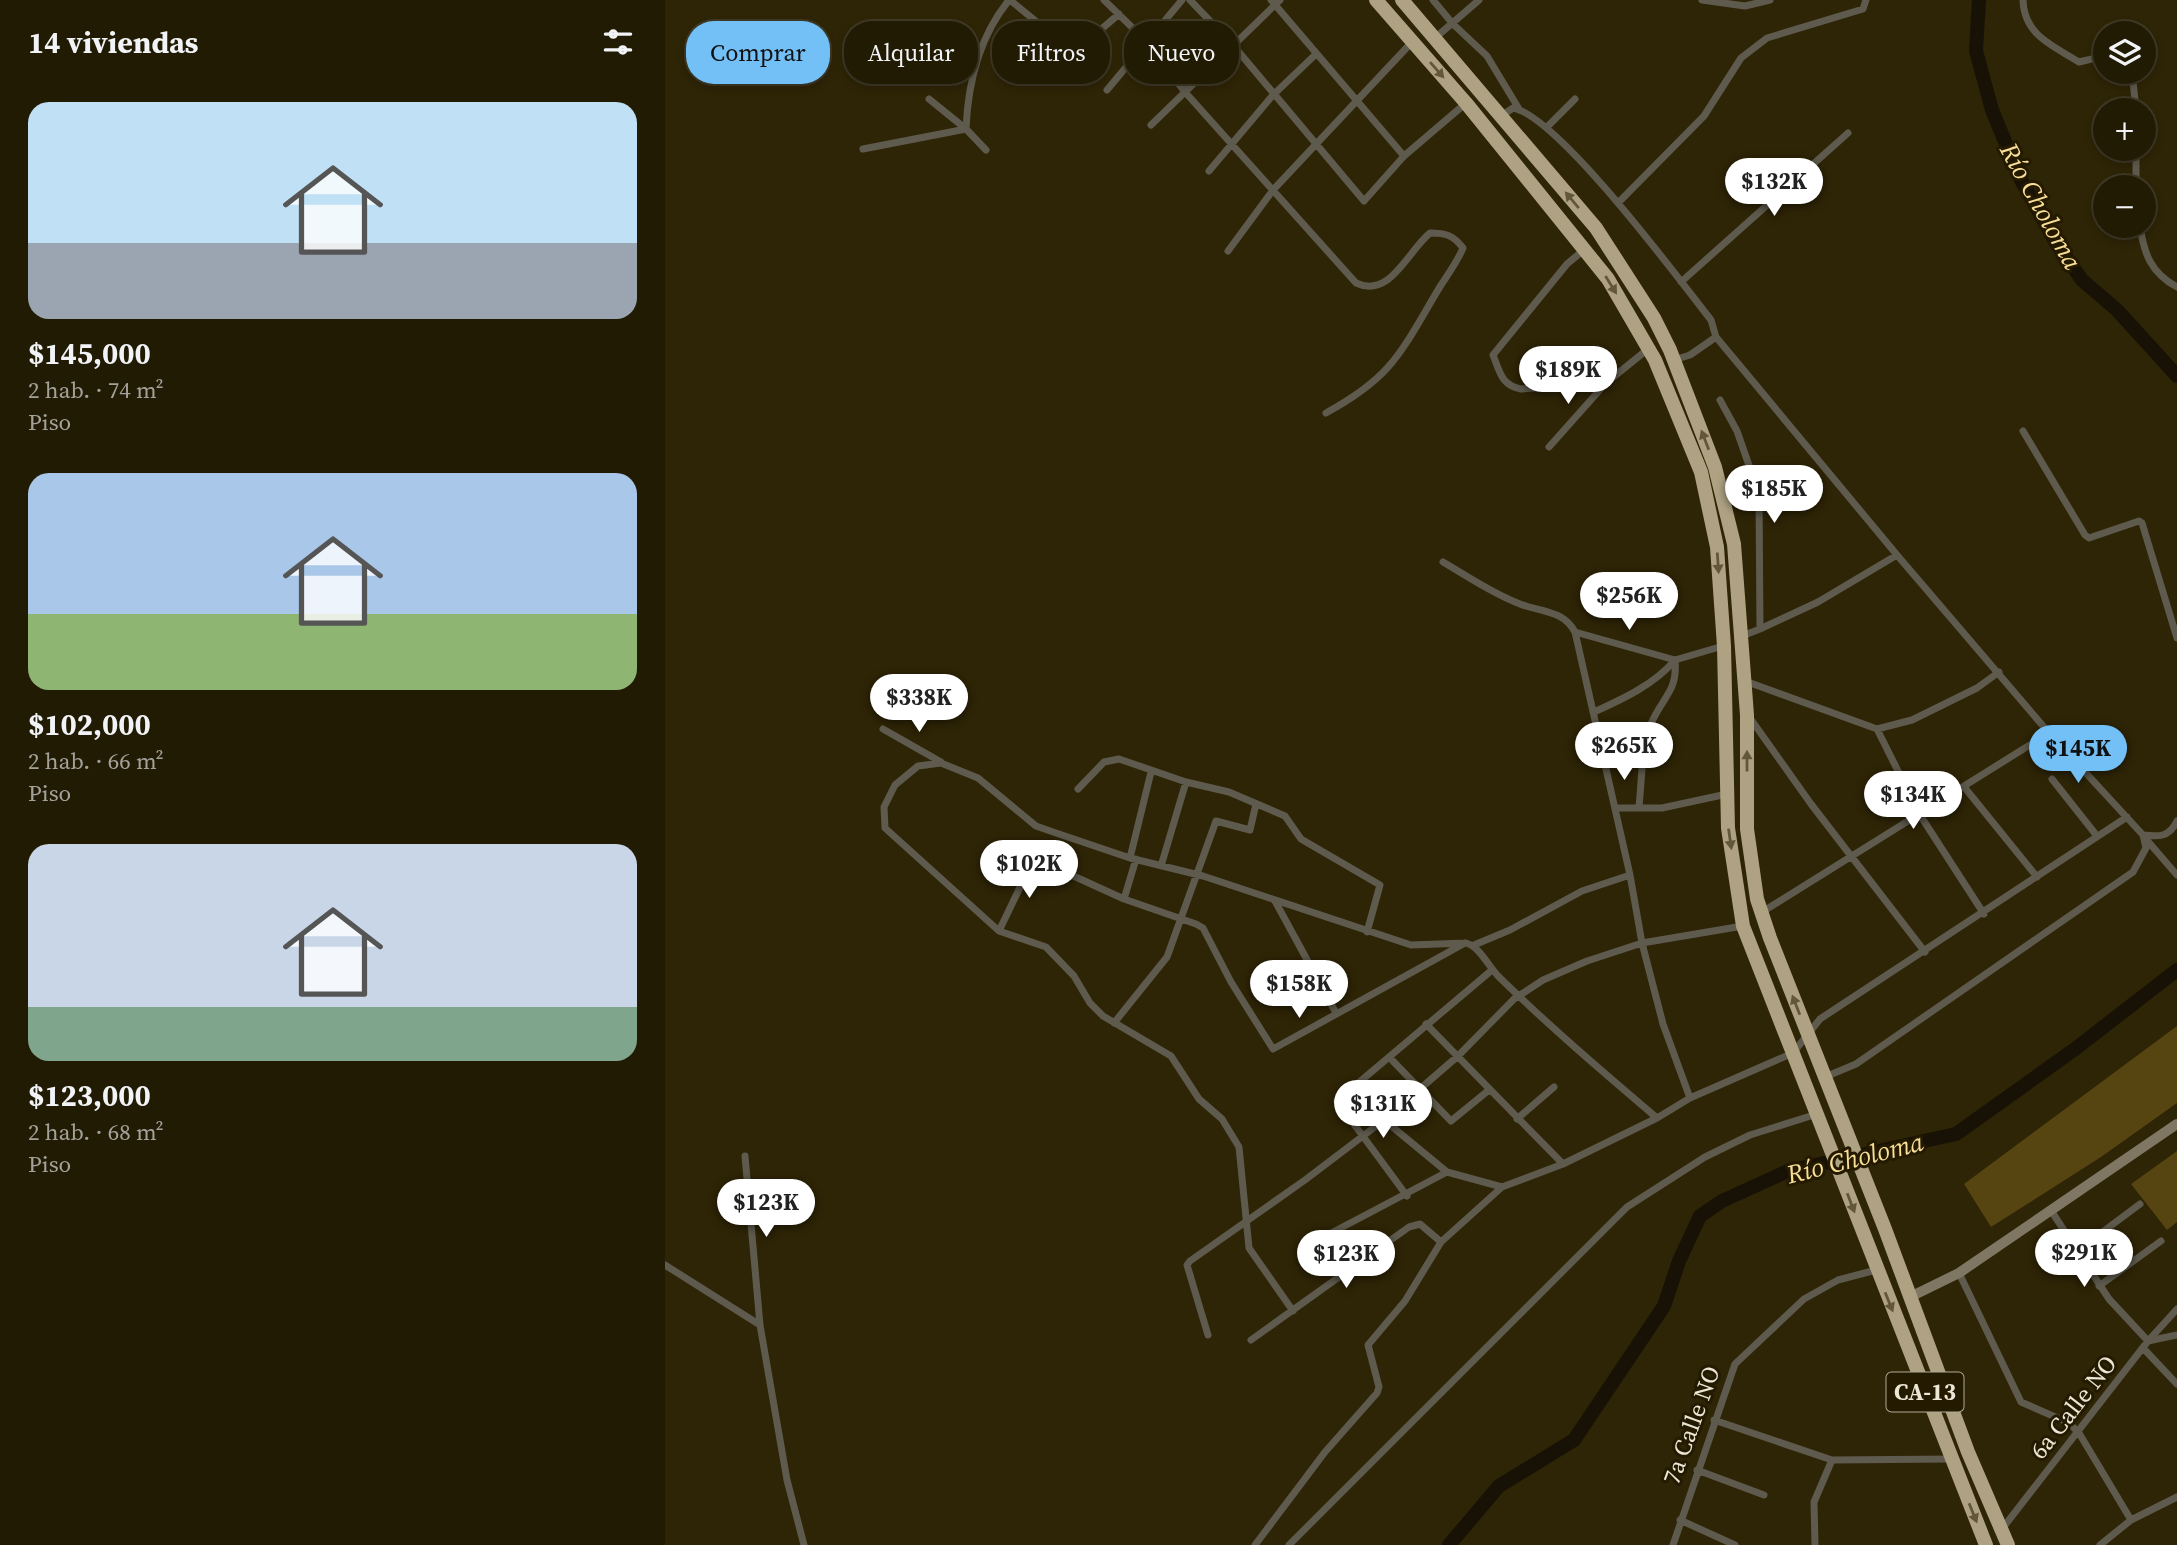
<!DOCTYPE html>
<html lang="es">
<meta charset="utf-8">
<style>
:root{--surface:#221b04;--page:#2e2813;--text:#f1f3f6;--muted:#a2a19a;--line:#3f3926;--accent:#73c0f6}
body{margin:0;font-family:"Source Serif 4",serif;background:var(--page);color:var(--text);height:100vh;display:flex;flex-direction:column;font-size:26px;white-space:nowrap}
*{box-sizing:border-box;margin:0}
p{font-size:23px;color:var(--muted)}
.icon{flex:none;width:38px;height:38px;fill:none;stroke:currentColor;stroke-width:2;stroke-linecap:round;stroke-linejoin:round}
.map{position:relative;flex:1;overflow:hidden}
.drawer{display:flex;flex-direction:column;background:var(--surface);width:665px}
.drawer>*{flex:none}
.guide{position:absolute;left:21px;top:21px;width:665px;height:63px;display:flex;gap:14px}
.fabs{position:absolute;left:1428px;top:21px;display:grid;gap:14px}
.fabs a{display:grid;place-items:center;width:63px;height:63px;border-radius:50%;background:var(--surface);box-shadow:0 4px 10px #0003,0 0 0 2px var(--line);font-size:35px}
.price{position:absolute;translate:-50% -60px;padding:0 16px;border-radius:24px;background:#fff;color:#222;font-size:23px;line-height:46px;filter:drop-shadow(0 2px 4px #0008)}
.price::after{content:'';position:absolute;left:50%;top:42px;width:21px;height:16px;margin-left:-10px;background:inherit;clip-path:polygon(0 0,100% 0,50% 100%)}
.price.selected{background:var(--accent);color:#111}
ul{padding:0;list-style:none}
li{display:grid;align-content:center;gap:14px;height:371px;padding:0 28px}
li span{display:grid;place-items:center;height:217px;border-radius:21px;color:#555}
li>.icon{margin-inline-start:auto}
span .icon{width:126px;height:126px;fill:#fffc;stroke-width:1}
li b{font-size:30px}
h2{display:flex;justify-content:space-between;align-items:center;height:84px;padding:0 28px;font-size:30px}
.chip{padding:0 24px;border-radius:28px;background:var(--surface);box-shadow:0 4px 10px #0003,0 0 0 2px var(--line);font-size:24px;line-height:63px}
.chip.selected{background:var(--accent);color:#111}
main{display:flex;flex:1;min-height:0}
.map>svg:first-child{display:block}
</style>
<main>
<section class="drawer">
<h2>14 viviendas<svg class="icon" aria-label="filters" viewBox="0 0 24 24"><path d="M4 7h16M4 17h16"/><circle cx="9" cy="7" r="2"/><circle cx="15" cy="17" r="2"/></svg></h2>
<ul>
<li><span style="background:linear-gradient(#bfe0f5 65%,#9aa5b1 0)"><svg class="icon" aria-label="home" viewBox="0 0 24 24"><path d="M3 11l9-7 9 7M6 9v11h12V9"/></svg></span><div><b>$145,000</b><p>2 hab. · 74 m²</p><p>Piso</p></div></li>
<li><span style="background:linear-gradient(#a9c7e8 65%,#8fb573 0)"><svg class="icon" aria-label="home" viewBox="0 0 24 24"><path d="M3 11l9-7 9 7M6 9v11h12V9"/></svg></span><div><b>$102,000</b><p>2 hab. · 66 m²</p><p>Piso</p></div></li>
<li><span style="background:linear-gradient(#c9d6e8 75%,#7fa58c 0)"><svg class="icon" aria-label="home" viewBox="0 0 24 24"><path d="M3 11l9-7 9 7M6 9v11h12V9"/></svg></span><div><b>$123,000</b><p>2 hab. · 68 m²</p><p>Piso</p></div></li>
</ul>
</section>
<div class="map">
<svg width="1512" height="1545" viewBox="0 0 1512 1545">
<rect width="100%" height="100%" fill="#2e2406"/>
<path fill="#564511" d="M1512,1026V1103L1436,1157L1326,1227L1299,1184Z
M1512,1151V1222L1502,1230L1466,1184Z"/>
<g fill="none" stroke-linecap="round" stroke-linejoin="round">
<path stroke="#171205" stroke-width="14" d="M1314,0L1311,51L1327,110L1356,180L1393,246L1417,280L1452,310L1512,376
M784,1545L834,1486L909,1440L999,1306L1014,1261L1035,1216L1057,1201L1123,1171L1291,1134L1410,1049L1512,970"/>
<path stroke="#5e5a4d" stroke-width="7" d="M345,0L384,32L408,61
M439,0L481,41L520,92L691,283C725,299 742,252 765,233C781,233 788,235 798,248C791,265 779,279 770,295C734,356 725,378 661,413
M525,0L568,45L699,201L739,156L801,103
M606,0L739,156
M768,0L788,24L822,56L854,109
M1037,0L1080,6L1105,0
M1358,0C1359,35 1387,45 1414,62L1440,56
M770,38L814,0
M404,57L454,14
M1467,72L1471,110
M442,90L517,0
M836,116L848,108C893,116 1013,278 1046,320L1051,337L1025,355L1009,360
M486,125L615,0
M883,126L910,99
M198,149L301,129L264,99
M321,150L301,129C303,81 314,37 344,0
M544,171L608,95L651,54
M1471,187V149
M953,203L1039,116L1076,58L1102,38L1198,9L1201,0
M1475,226C1479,254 1486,273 1512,287
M920,249L902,264L828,355C835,372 836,385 856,389L941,383
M563,251L608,190L747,42
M1016,282L1183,133
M1051,337L1232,555
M1055,400L1072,431L1094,494L1095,629L1077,636
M1358,431L1420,535L1424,538L1474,521L1477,523L1512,638
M884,447L941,383L983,349
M778,562C802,576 828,594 855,604C876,612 898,610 910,632L965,875L977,943L998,1024L1025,1098
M1095,629L1153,602L1232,555L1384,733L1097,912
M910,632L1010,660L1058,646
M1080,681L1212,729L1247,720L1312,688L1334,672
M929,712C958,699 990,684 1010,660
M1085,718L1146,804L1260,952
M218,729L276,762
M1212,729L1255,815L1319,914
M1384,733L1478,835C1495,837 1504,837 1512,821
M1387,779L1432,836
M1300,788L1372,877
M413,789L439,762L454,759L521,782L564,792L620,816L636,839L715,885L702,932
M974,806C977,780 976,749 986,724C997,697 1013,692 1010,660
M950,808H997L1062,794
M1480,838L1512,875
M465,858L486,772
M496,866L521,782
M459,899L471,859
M610,901L671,1013
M334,931L369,858L459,899L531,924L538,928L566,982L608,1049L800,943
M809,945L845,930L917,891L965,875
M449,1023L502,957L551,821L585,830L591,804
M761,1024L898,1164
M724,1057L786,1121L824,1090
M1160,1077L1191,1064L1468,872L1481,848L1478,835
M852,1119L889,1087
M719,1120L782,1172L837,1187
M80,1156L95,1325
M742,1196L672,1101L827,970
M1387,1212L1444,1299L1483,1341L1512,1335
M636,1249L782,1172
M1412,1251L1475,1204
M0,1265L95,1325L122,1480L139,1545
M1294,1273L1356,1402L1404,1423L1414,1433L1466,1520
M1434,1286L1496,1241
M628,1311L584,1248L574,1147L557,1119L534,1099L506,1056L438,1016L425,1003L409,976L381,947L334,931L220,828L219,807L230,785L253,766L276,763L313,778L371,826L391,833L465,858L538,876L746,945L801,943C815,947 823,966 834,977C884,1026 938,1072 992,1118
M543,1335L522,1265L525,1261L640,1180L719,1120L793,1056L849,999L878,980L922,961L977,943L1078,926
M586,1340L744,1227L755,1224L776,1242
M1478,1348L1512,1384
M1049,1420L1167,1460L1286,1459
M1032,1470L1099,1495
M1015,1520L1070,1545
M1337,1529L1483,1341L1512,1309
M590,1545L660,1452L712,1393L714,1387L703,1345L740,1301L776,1242L837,1187L898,1164L992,1118L1025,1098L1128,1053L1155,1019L1462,817
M624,1545L962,1207L1040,1157L1085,1135L1152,1114
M1008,1545L1070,1364L1139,1299L1173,1280L1211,1270
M1150,1545L1149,1502L1167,1460
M1435,1545L1466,1520L1512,1497"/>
<path stroke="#7f7763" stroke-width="10" d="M1245,1297L1294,1273L1512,1124"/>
<path stroke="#aea282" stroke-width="14" d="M711,0L801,103L943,279L990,360L1036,472L1052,547L1059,646L1063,828L1078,926L1321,1545
M737,0L931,228L989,318L1005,350L1050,467L1069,544L1082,715V829L1092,899L1105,938L1220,1229L1303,1452L1343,1545"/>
</g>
<defs><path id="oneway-solid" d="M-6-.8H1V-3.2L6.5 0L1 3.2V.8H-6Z" transform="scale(1.75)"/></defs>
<g fill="#62573a">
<use href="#oneway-solid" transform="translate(772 70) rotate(49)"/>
<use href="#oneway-solid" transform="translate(907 200) rotate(-130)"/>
<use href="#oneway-solid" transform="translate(946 285) rotate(58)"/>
<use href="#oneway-solid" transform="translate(1040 440) rotate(-111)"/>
<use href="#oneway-solid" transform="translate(1053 563) rotate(86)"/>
<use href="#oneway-solid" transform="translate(1082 761) rotate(-90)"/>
<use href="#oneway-solid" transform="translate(1065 839) rotate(82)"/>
<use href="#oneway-solid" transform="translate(1131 1005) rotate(-111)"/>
<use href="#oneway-solid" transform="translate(1186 1203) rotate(69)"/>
<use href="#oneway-solid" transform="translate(1224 1302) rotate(68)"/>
<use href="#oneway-solid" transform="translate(1308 1513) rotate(68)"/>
</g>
<g text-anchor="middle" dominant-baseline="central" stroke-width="6" stroke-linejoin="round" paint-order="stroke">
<rect fill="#241a00" stroke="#b0a995" stroke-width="2" x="1221.5" y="1372.5" width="77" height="39" rx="5"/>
<g font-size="23" font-weight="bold" fill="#ece6d5">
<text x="1260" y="1392">CA-13</text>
</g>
<g font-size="24" fill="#ece6d5" stroke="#241a00">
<text transform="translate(1408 1407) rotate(-52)">6a Calle NO</text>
<text transform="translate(1026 1425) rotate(-70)">7a Calle NO</text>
</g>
<g font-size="26" font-style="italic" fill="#f8de97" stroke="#241a00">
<text transform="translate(1376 206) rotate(61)">Río Choloma</text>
<text transform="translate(1190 1158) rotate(-14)">Río Choloma</text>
</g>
</g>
</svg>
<div class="fabs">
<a><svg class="icon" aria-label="layers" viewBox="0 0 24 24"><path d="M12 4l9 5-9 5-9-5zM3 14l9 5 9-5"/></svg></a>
<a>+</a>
<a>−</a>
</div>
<b class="price" style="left:1109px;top:218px">$132K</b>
<b class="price" style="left:903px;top:406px">$189K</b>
<b class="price" style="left:1109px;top:525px">$185K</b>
<b class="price" style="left:964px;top:632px">$256K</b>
<b class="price" style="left:254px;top:734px">$338K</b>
<b class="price" style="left:959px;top:782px">$265K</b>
<b class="price selected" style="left:1413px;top:785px">$145K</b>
<b class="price" style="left:1248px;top:831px">$134K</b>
<b class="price" style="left:364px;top:900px">$102K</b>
<b class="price" style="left:634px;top:1020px">$158K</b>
<b class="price" style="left:718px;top:1140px">$131K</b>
<b class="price" style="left:101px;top:1239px">$123K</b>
<b class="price" style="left:1419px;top:1289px">$291K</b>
<b class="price" style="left:681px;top:1290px">$123K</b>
<div class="guide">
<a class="chip selected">Comprar</a>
<a class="chip">Alquilar</a>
<a class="chip">Filtros</a>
<a class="chip">Nuevo</a>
</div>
</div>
</main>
